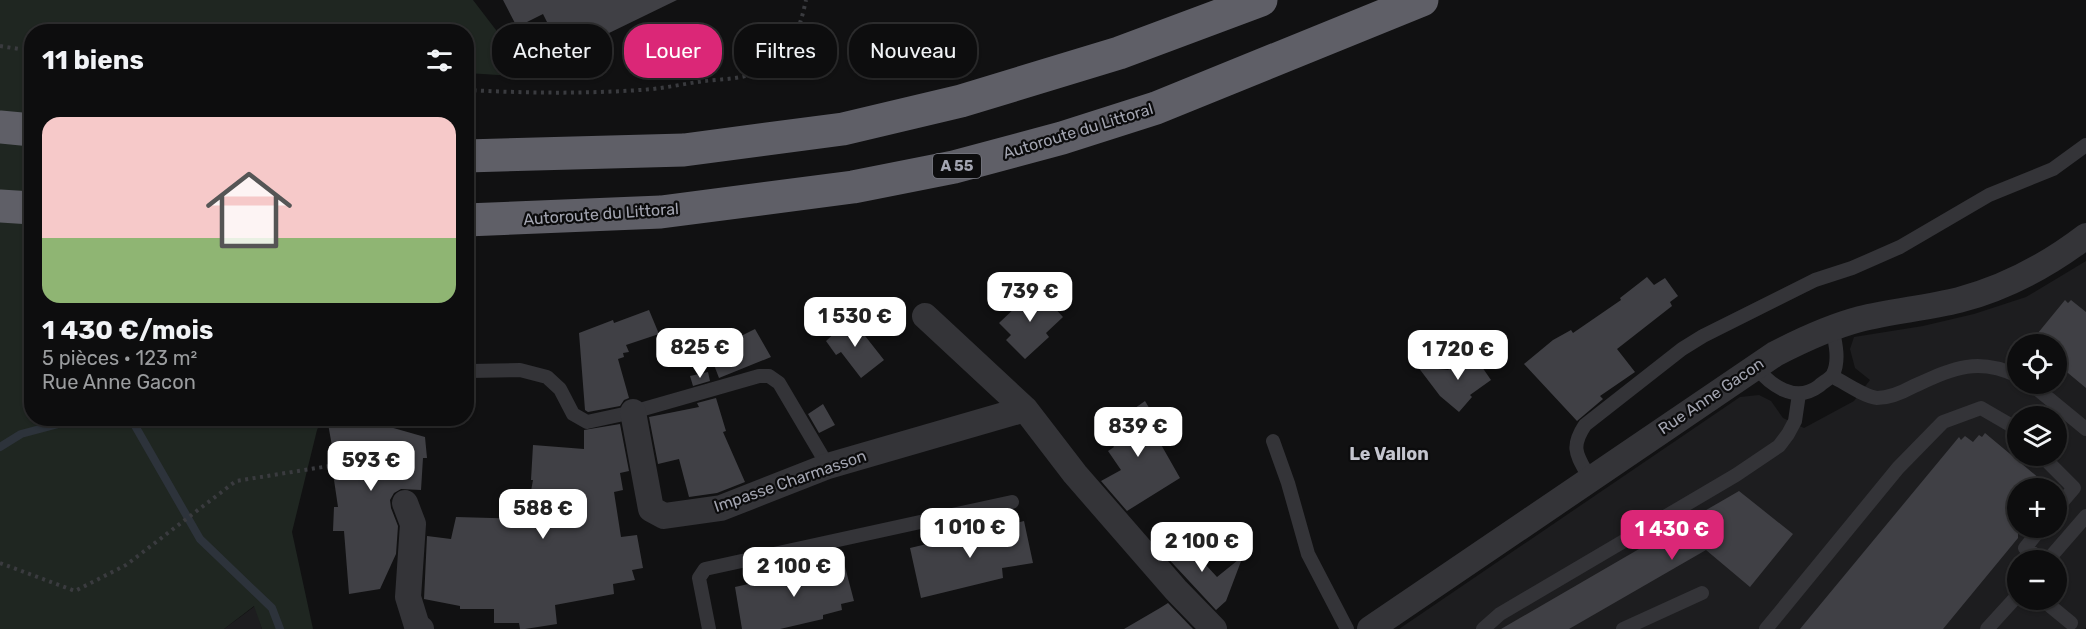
<!DOCTYPE html>
<html lang="fr">
<meta charset="utf-8">
<style>
:root{--surface:#0d0d0e;--page:#1b1b1c;--text:#f1f3f6;--muted:#9a9c9e;--line:#2d2d2e;--accent:#db2777}
body{margin:0;font-family:Rubik,sans-serif;background:var(--page);color:var(--text);height:100vh;display:flex;flex-direction:column;font-size:22px;white-space:nowrap}
*{box-sizing:border-box;margin:0}
p{font-size:20px;color:var(--muted)}
.icon{flex:none;width:33px;height:33px;fill:none;stroke:currentColor;stroke-width:2;stroke-linecap:round;stroke-linejoin:round}
.map{position:relative;flex:1;overflow:hidden}
.panel{position:absolute;left:24px;top:24px;width:450px;height:402px;display:flex;flex-direction:column;background:var(--surface);border-radius:24px;box-shadow:0 2px 4px #0004,0 0 0 2px var(--line)}
.panel>*{flex:none}
.top-card{position:absolute;left:492px;top:24px;width:570px;height:54px;display:flex;gap:12px}
.tools{position:absolute;left:2007px;top:334px;display:grid;gap:12px}
.tools a{display:grid;place-items:center;width:60px;height:60px;border-radius:50%;background:var(--surface);box-shadow:0 2px 4px #0004,0 0 0 2px var(--line);font-size:30px}
.price{position:absolute;translate:-50% -51px;padding:0 14px;border-radius:12px;background:#fff;color:#222;font-size:20px;line-height:39px;filter:drop-shadow(0 2px 3px #0008)}
.price::after{content:'';position:absolute;left:50%;top:36px;width:18px;height:14px;margin-left:-9px;background:inherit;clip-path:polygon(0 0,100% 0,50% 100%)}
.price.on{background:var(--accent);color:#fff}
ul{padding:0;list-style:none}
li{display:grid;align-content:center;gap:12px;height:318px;padding:0 18px}
li+li{border-top:2px solid var(--line)}
li span{display:grid;place-items:center;height:186px;border-radius:18px;color:#555}
li>.icon{margin-inline-start:auto}
span .icon{width:108px;height:108px;fill:#fffc;stroke-width:1}
li b{font-size:26px}
h2{display:flex;justify-content:space-between;align-items:center;height:72px;padding:0 18px;font-size:26px}
.chip{padding:0 21px;border-radius:24px;background:var(--surface);box-shadow:0 2px 4px #0004,0 0 0 2px var(--line);font-size:21px;line-height:54px}
.chip.on{background:var(--accent);color:#fff}
.map>svg:first-child{display:block}
</style>
<div class="map">
<svg width="2086" height="629" viewBox="0 0 2086 629">
<rect width="100%" height="100%" fill="#111112"/>
<path fill="#1d1d1f" fill-rule="evenodd" d="M2086,261V628L2084,629H1399L1740,397L1759,395L1771,401L1783,418L1804,428L1854,401L1870,380L1855,368L1850,349L1854,337L1923,326L1974,314L2026,297ZM2018,345H2056V384H2018ZM2018,417H2056V456H2018ZM2018,489H2056V528H2018ZM2018,561H2056V600H2018Z
M255,606L262,629H224Z"/>
<path fill="#1f2621" d="M0,0H473L532,77L467,73L466,32H32V418L322,419L317,430L292,532L313,629H262L254,606L224,629H0Z"/>
<g fill="none" stroke-linecap="round" stroke-linejoin="round">
<path stroke="#2d333b" stroke-width="8" d="M126,418L134,424L200,539L272,608L280,629
M0,447L21,434L81,418"/>
</g>
<path fill="#404045" d="M503,0H677L607,34L612,43L568,64L543,14L517,27Z
M1647,277L1654,285L1665,278L1678,296L1670,302L1672,306L1617,349L1635,372L1600,396L1603,399L1577,421L1524,364L1553,340L1571,330L1573,333L1621,300L1620,298Z
M1036,288L1063,317L1046,333L1049,337L1025,359L1006,340L1011,335L999,323Z
M2065,300L2068,303L2071,300L2086,312V388L2056,363V345H2028Z
M649,310L659,334L626,345L629,352L623,353L624,357L618,359L629,398L624,400L620,406L588,412L585,410L579,333L613,320L614,323Z
M851,318L884,360L861,378L841,352L836,355L826,341Z
M755,329L771,357L719,378L709,352Z
M1473,354L1491,380L1470,395L1472,397L1459,412L1440,396L1418,367L1448,370Z
M708,372L710,381L693,386L690,376Z
M716,398L726,431L723,432L745,482L717,493L689,497L679,459L658,464L649,417L699,407L697,403Z
M1145,401L1166,436L1159,441L1180,478L1127,511L1101,481L1121,470L1108,451L1114,447L1104,430Z
M823,404L835,425L819,433L808,414Z
M327,418H387L383,425L425,437L427,458H423L421,490L401,489L394,493L390,500L391,508L398,526L396,554L380,589L349,594L344,531H333L334,507H338L329,446H332Z
M620,424L629,471L620,473L623,490L614,492L621,537L637,535L643,568L632,570L635,580L613,584L614,594L555,605L557,624L525,629H520L519,623H494V609H460V606L424,599L427,536L451,539L456,517L526,519L533,480H531L533,445L584,449V430Z
M1985,433L2052,489H2018V538L1943,629H1800L1959,437L1961,440L1965,436L1973,442L1979,435L1982,437Z
M1739,491L1793,534L1750,587L1706,550L1569,629H1501Z
M1024,521L1033,563L1002,568L1003,578L921,598L910,548Z
M1180,537L1217,577L1243,556L1226,601L1216,610L1163,553Z
M844,563L854,601L841,604L842,610L823,615V619L780,629H742L735,587Z
M1168,603L1193,629H1124L1160,608Z"/>
<g fill="none" stroke-linecap="round" stroke-linejoin="round">
<path stroke="#3a3b3f" stroke-width="4" stroke-dasharray="3 4.5" stroke-linecap="butt" d="M0,46L32,51
M466,90C524,93 582,94 640,90C661,89 683,84 704,81C724,79 748,79 766,68C792,52 800,28 806,0
M0,563L75,591L126,565L236,481L404,454L405,481"/>
<path stroke="#343438" stroke-width="14" d="M1755,366C1770,385 1795,404 1819,386C1823,382 1830,379 1833,374C1840,360 1835,341 1832,327
M470,371L520,370L547,377L560,389L573,414L587,422L633,412L759,376H769L779,383L828,466
M1832,376C1843,382 1865,397 1877,398C1890,398 1901,393 1912,387C1952,369 1976,356 2018,376
M2031,384L2086,429
M1273,441L1288,483L1308,554L1347,629
M2042,456L2074,488L2056,509
M1590,479C1578,456 1569,449 1585,425L1682,349L1703,336L1815,280L1852,268L1900,247L1989,195L2053,169L2086,145
M2041,528L2025,548L2045,561
M2047,561L2086,516
M2043,600L2071,623
M709,629L699,578L705,569L1012,502
M1483,629L1500,614L1736,475L1779,446L1788,434L1795,421L1799,394
M1623,629L1702,593
M1766,629L1898,468L1943,422L1981,408L2012,426L2018,432
M1987,629L2018,595"/>
<path stroke="#343438" stroke-width="26" d="M925,316L1025,409L1075,474L1176,590L1214,629
M633,412L651,509L664,516L721,508L828,466L1025,409
M405,503L413,524L408,597L417,626L421,629
M1370,629L1775,354C1802,340 1830,327 1860,319C1892,311 1927,308 1959,300C2005,288 2048,265 2086,236"/>
<path stroke="#5f5f67" stroke-width="33" d="M0,127L32,130
M466,156L684,150L843,129L961,101L1119,53L1261,0
M0,206L32,208
M466,220L661,212L853,187L954,167L1062,138L1156,108L1422,0"/>
</g>
<g text-anchor="middle" dominant-baseline="central" stroke-width="4.5" stroke-linejoin="round" paint-order="stroke">
<rect fill="#0c0c0d" stroke="#767780" stroke-width="1.5" x="933" y="154" width="48" height="24" rx="4.5"/>
<g font-size="15" font-weight="bold" fill="#a3a5b1">
<text x="957" y="166">A 55</text>
</g>
<g font-size="16" fill="#a3a5b1" stroke="#0c0c0d">
<text transform="translate(1078 131) rotate(-17)">Autoroute du Littoral</text>
<text transform="translate(601 214) rotate(-4)">Autoroute du Littoral</text>
<text transform="translate(1711 396) rotate(-34)">Rue Anne Gacon</text>
<text transform="translate(790 481) rotate(-19)">Impasse Charmasson</text>
</g>
<g font-size="18" font-weight="bold" fill="#c4c5ce" stroke="#0c0c0d">
<text x="1389" y="454">Le Vallon</text>
</g>
</g>
</svg>
<div class="tools">
<a><svg class="icon" aria-label="locate" viewBox="0 0 24 24"><circle cx="12" cy="12" r="6"/><path d="M12 2v4M12 18v4M2 12h4M18 12h4"/></svg></a>
<a><svg class="icon" aria-label="layers" viewBox="0 0 24 24"><path d="M12 4l9 5-9 5-9-5zM3 14l9 5 9-5"/></svg></a>
<a>+</a>
<a>−</a>
</div>
<b class="price" style="left:1030px;top:323px">739 €</b>
<b class="price" style="left:855px;top:348px">1 530 €</b>
<b class="price" style="left:700px;top:379px">825 €</b>
<b class="price" style="left:1458px;top:381px">1 720 €</b>
<b class="price" style="left:1138px;top:458px">839 €</b>
<b class="price" style="left:371px;top:492px">593 €</b>
<b class="price" style="left:543px;top:540px">588 €</b>
<b class="price" style="left:970px;top:559px">1 010 €</b>
<b class="price on" style="left:1672px;top:561px">1 430 €</b>
<b class="price" style="left:1202px;top:573px">2 100 €</b>
<b class="price" style="left:794px;top:598px">2 100 €</b>
<div class="top-card">
<a class="chip">Acheter</a>
<a class="chip on">Louer</a>
<a class="chip">Filtres</a>
<a class="chip">Nouveau</a>
</div>
<section class="panel">
<h2>11 biens<svg class="icon" aria-label="filters" viewBox="0 0 24 24"><path d="M4 7h16M4 17h16"/><circle cx="9" cy="7" r="2"/><circle cx="15" cy="17" r="2"/></svg></h2>
<ul>
<li><span style="background:linear-gradient(#f6c9c9 65%,#8fb573 0)"><svg class="icon" aria-label="home" viewBox="0 0 24 24"><path d="M3 11l9-7 9 7M6 9v11h12V9"/></svg></span><div><b>1 430 €/mois</b><p>5 pièces · 123 m²</p><p>Rue Anne Gacon</p></div></li>
</ul>
</section>
</div>
